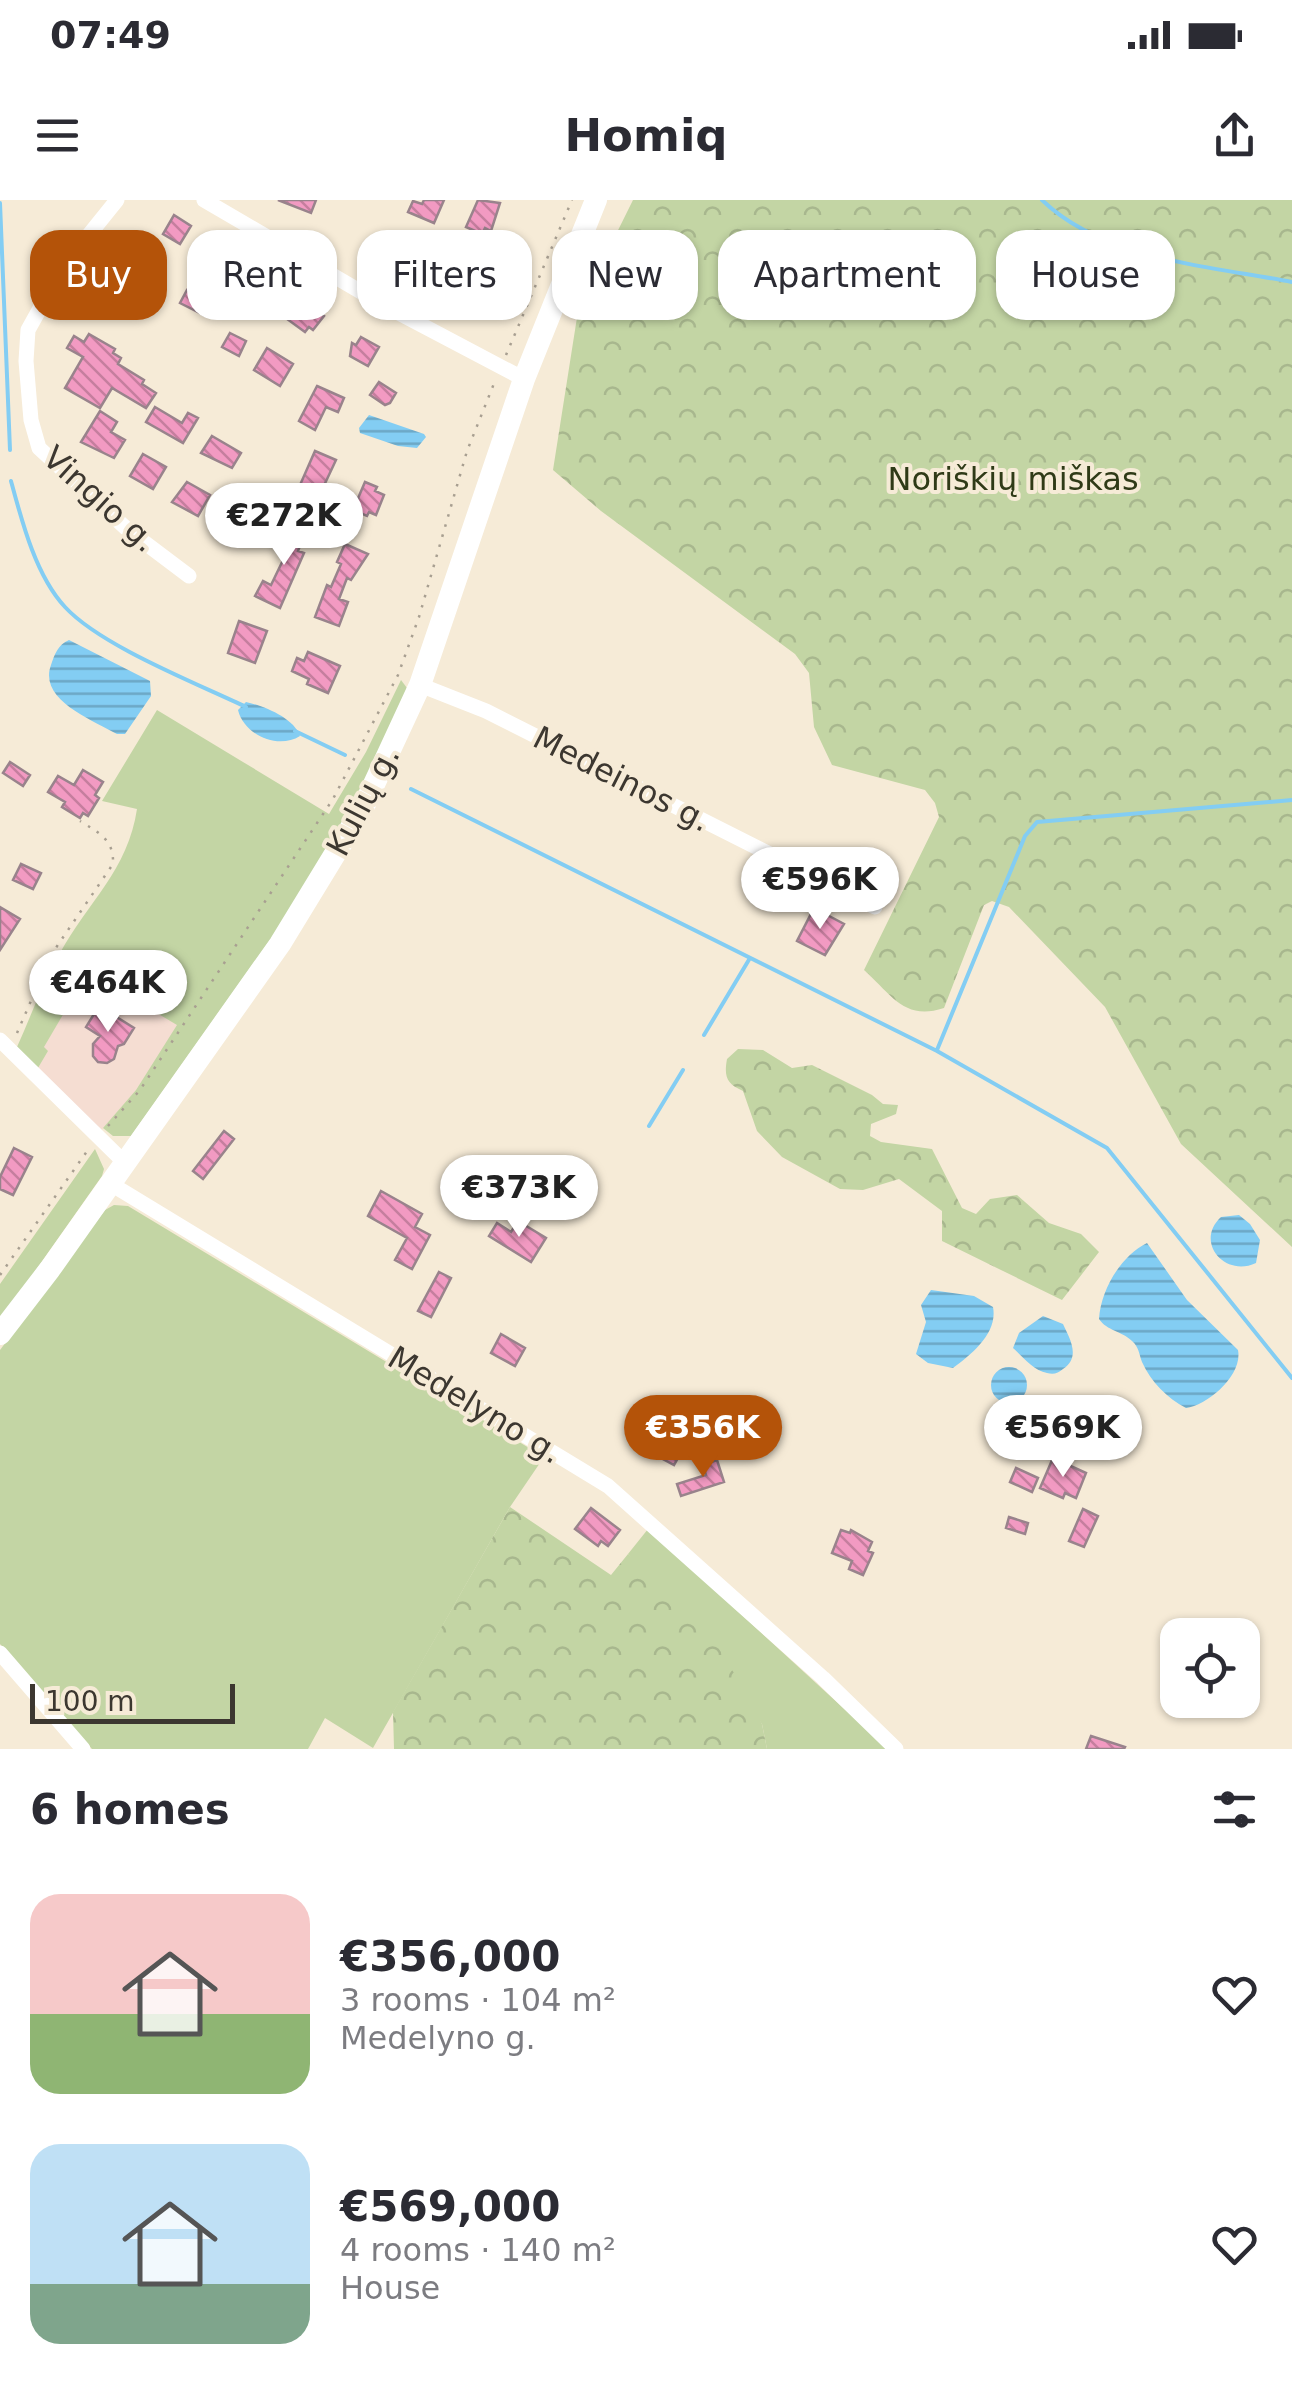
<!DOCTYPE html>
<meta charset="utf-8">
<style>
:root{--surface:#fff;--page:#f2f2f3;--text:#2b2b33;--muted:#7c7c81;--accent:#b45309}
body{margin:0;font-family:"DejaVu Sans",sans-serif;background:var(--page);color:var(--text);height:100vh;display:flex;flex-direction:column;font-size:38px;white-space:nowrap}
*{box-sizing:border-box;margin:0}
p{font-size:32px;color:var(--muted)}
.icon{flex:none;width:55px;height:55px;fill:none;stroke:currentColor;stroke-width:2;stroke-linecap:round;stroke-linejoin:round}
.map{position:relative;height:1549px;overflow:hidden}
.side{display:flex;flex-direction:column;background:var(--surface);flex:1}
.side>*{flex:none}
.hud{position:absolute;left:30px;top:30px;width:1232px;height:90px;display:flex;gap:20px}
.buttons{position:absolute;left:1160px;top:1418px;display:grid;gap:20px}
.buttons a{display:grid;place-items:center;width:100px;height:100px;border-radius:20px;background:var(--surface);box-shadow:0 2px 8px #0004;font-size:50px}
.scale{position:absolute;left:30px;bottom:25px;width:205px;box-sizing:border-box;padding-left:10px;border:5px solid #3c3730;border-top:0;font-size:28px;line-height:35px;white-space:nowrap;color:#3c3730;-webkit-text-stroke:8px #f6ebd7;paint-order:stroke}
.price{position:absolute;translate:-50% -85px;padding:0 22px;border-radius:35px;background:#fff;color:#222;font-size:32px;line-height:65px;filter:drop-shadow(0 2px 5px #0008)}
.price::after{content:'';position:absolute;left:50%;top:60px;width:30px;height:22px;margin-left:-15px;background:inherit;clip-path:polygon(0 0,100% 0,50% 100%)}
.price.on{background:var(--accent);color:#fff}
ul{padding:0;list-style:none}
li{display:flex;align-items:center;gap:30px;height:250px;padding:0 30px}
li span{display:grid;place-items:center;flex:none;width:280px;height:200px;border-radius:30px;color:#555}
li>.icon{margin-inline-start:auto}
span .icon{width:120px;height:120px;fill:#fffc;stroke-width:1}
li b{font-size:42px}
h2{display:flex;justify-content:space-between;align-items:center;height:120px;padding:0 30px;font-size:42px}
.pill{padding:0 35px;border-radius:30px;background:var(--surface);box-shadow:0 2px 8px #0004;font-size:35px;line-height:90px}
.pill.on{background:var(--accent);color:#fff}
.status{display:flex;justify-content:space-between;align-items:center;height:70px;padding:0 50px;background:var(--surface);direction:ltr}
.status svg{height:28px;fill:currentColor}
header{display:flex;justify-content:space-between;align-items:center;height:130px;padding:0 30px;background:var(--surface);font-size:45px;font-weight:700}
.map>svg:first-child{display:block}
</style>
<div class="status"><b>07:49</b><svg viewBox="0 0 49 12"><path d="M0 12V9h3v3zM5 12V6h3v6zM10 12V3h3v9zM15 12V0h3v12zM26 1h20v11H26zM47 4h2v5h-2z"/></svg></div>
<header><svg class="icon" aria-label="menu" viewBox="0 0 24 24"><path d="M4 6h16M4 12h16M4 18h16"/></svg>Homiq<svg class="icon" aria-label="share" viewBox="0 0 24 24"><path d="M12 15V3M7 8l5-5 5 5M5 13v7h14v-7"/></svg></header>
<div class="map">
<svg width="1292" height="1549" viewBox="0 0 1292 1549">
<defs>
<pattern id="forest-crowns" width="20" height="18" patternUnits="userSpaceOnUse" patternTransform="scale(2.5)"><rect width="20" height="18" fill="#c3d5a4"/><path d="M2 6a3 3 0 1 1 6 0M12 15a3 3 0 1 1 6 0" fill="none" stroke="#a8b78e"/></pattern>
<pattern id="water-rules" width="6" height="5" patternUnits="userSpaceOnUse" patternTransform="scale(2.5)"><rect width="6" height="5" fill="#83cdf3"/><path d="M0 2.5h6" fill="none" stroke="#6ca7c5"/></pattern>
<pattern id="building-back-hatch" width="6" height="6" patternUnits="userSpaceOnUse" patternTransform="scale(2.5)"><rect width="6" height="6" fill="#f29ac2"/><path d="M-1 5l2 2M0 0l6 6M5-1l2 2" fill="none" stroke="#c57e9e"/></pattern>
</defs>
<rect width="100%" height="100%" fill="#f6ebd7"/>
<path fill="#f5ddd2" d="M88,772L178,825L136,890L99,933L38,868L48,851L43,848Z"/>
<path fill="#c3d5a4" d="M401,480L407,488L369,576L306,689L131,936H113L103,928L136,890L177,825L88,772L44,847L48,851L38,868L17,847C31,816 43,782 60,753C88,702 128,670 137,609L102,601L157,510L329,614L366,552Z
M95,949L104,969L102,976L0,1121V1084Z
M114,1005L128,1006L544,1257L510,1307L373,1548L325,1518L308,1549H92L0,1444V1150L105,1010Z
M648,1329L888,1549H767L762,1524L628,1354Z"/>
<path fill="url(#forest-crowns)" d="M633,0H1292V1047L1181,944L1105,807L1009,707L992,701L984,705L944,808C904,821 892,795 864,770L939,617L935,603L925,590L832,565L814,527L809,473L795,454L601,311L553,270L578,111Z
M738,849L763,850L792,868L812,865L872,895L883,904L898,905L896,914L871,924L870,936L881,942L932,949L962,1008L976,1014L990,999L1017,995L1049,1023L1081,1034L1099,1052L1062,1100L942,1041V1011L899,979L863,990L840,989L782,957L757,931L743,891C726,884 724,876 727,859Z
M510,1307L611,1375L628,1354L713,1435L762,1524L767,1549H394L393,1512Z"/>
<path fill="url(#water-rules)" d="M369,215L424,234L426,237L417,248L398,246L360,233L359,228Z
M69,440L150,481L151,496L125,534H117C93,520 38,500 51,465C55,453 58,445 69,440Z
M246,502C264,506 294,518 300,536C278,550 244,535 238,510Z
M1239,1015L1250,1024L1260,1040L1256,1063C1225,1078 1194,1042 1221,1017Z
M1147,1043L1187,1100L1238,1150C1243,1175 1208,1205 1186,1208C1167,1198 1151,1182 1142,1162C1139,1154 1139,1147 1132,1141C1122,1131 1107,1131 1099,1119C1101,1089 1121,1056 1147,1043Z
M931,1090L974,1096L993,1107C998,1133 972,1154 953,1168L928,1163L916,1154L926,1122L921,1105Z
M1043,1116L1063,1124C1070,1139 1081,1157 1063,1169C1058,1173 1054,1175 1047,1173C1034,1171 1023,1157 1013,1148L1019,1133Z
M991 1185a18 18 0 1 1 36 0a18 18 0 1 1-36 0Z"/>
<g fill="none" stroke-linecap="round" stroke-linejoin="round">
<path stroke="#83cdf3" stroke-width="4" d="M1042,0C1104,60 1210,66 1292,82
M0,3L10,250
M11,281C22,322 36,376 65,407C101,446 196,483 246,507
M295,531L345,555
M411,589L937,851L1107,948L1292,1178
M704,835L750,758
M937,850L1025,636L1037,622L1292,600
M649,926L683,870"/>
</g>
<path fill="url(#building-back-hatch)" stroke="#99838c" stroke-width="2.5" d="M278,0H316L311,13Z
M424,0H444L434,23L408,12L413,1L422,4Z
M478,0L500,3L491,31L485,28L482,34L466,27Z
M174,15L191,26L180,44L163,34Z
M413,37L425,42L408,83L390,75L400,51L406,53Z
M214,40L239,53L234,62L254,74L258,68L270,76L260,92L250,86L247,89L237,84L240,78L204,59Z
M444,65L471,74L465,90L436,79Z
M137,66L163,79L157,90L131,77Z
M187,90L213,103L206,116L180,103Z
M297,96L324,116L313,130L309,127L305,132L283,116Z
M230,133L246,141L239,156L222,147Z
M89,134L115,149L113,153L121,158L118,164L144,180L142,184L156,193L146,208L112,188L100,208L65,188L83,157L67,148L74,136L84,142Z
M361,137L379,147L368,166L350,156L352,143L356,145Z
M267,148L293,164L280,186L254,170Z
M379,182L396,193L390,203L385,205L370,195Z
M317,186L344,198L338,212L326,207L315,230L299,221Z
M155,207L182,223L188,213L198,218L183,243L146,222Z
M100,211L117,222L111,232L125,240L114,258L81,242Z
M212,236L241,253L232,268L201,253Z
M315,251L336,260L320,294L300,285Z
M143,254L166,267L153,289L130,276Z
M187,282L210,295L198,316L172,302Z
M365,282L377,287L375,291L384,295L376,315L369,312L367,316L353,310Z
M289,324L306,330L298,351L304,353L280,408L255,396L263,381L271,385L286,354L278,351Z
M345,344L368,354L351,380L347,378L339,399L348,402L339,426L315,417L327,385L331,387L341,364L337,362Z
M239,421L267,431L255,463L228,453Z
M308,452L340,466L328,493L307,484L309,479L292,471L297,458L304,461Z
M10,562L30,575L23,586L3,573Z
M83,570L103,582L95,595L99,598L88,616L83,613L80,618L62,607L65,602L48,592L58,576L74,585Z
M21,664L41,673L33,689L13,680Z
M0,707L20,719L0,750Z
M814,708L844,724L825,755L797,741Z
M99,806L134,828L124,844L118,846L114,859L107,863L98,862L93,856V844L100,836L86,827Z
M224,931L234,939L203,979L193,971Z
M14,948L32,957L13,995L0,989V977Z
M381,991L422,1014L415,1027L430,1035L412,1069L395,1060L407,1038L368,1016Z
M518,1021L546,1038L531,1062L489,1036L497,1023L511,1032Z
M439,1072L451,1078L431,1117L418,1111Z
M501,1134L525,1148L515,1166L491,1153Z
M671,1240L684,1247L674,1265L661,1258Z
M1053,1258L1086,1273L1076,1298L1065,1293L1063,1298L1040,1288Z
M717,1260L724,1282L681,1296L677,1284L706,1275L703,1265Z
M1016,1268L1038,1278L1032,1292L1010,1282Z
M591,1308L620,1330L608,1346L601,1341L598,1346L575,1329Z
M1083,1309L1098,1316L1084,1347L1069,1341Z
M1009,1317L1028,1323L1025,1334L1006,1328Z
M841,1330L850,1333L851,1330L872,1342L868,1351L873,1353L863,1375L849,1369L852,1361L832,1353Z
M1091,1536L1125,1547L1124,1549H1086Z"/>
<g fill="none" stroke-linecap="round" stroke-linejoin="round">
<path stroke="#a89f91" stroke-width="2.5" stroke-dasharray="2.5 8" stroke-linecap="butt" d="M506,155L572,0
M17,833L51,755L113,664C114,639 99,633 80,621
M108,926L140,890L333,599L398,475L419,417L467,251L495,181
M0,1075L90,947"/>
<path stroke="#fff" stroke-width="15" d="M117,0L63,67L28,130L26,161L31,220L39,248L128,330L189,376
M204,0L380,103L524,179
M420,485L486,511L875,707
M0,840L125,963
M111,984L608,1286L823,1478L896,1549
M0,1453L83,1549"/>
<path stroke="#fff" stroke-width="22" d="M0,1134L50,1069L280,744L363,608L420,485L524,179L596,0"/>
</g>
<g text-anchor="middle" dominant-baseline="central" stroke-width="8" stroke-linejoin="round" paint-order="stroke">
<g font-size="32" fill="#2f3a17" stroke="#f6ebd7">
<text x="1013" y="279">Noriškių miškas</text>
</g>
<g font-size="32" fill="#3c3730" stroke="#f6ebd7">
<text transform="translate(100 299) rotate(42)">Vingio g.</text>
<text transform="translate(622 579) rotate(27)">Medeinos g.</text>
<text transform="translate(363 601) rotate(-62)">Kulių g.</text>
<text transform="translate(475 1205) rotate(31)">Medelyno g.</text>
</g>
</g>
</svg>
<div class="buttons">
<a><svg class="icon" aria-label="locate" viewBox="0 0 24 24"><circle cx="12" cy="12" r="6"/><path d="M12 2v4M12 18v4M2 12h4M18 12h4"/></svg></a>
</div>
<div class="scale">100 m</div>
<b class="price" style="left:284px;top:368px">€272K</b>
<b class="price" style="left:820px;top:732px">€596K</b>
<b class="price" style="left:108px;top:835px">€464K</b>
<b class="price" style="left:519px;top:1040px">€373K</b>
<b class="price on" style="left:703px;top:1280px">€356K</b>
<b class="price" style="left:1063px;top:1280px">€569K</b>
<div class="hud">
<a class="pill on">Buy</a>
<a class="pill">Rent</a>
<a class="pill">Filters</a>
<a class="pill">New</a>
<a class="pill">Apartment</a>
<a class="pill">House</a>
</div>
</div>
<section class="side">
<h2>6 homes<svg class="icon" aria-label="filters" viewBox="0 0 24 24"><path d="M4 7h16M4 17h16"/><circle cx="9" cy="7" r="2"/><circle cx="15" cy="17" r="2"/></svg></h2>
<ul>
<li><span style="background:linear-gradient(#f6c9c9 60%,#8fb573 0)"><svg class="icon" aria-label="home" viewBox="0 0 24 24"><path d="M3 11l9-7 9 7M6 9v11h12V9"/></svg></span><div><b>€356,000</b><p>3 rooms · 104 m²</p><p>Medelyno g.</p></div><svg class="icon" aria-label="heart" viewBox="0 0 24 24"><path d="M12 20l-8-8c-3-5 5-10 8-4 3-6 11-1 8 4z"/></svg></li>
<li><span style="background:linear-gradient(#bfe0f5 70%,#7fa58c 0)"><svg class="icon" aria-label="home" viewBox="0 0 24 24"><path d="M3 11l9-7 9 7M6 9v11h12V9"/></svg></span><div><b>€569,000</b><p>4 rooms · 140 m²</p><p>House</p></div><svg class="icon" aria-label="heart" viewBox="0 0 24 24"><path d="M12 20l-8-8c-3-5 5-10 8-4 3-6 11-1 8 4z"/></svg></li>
</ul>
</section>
